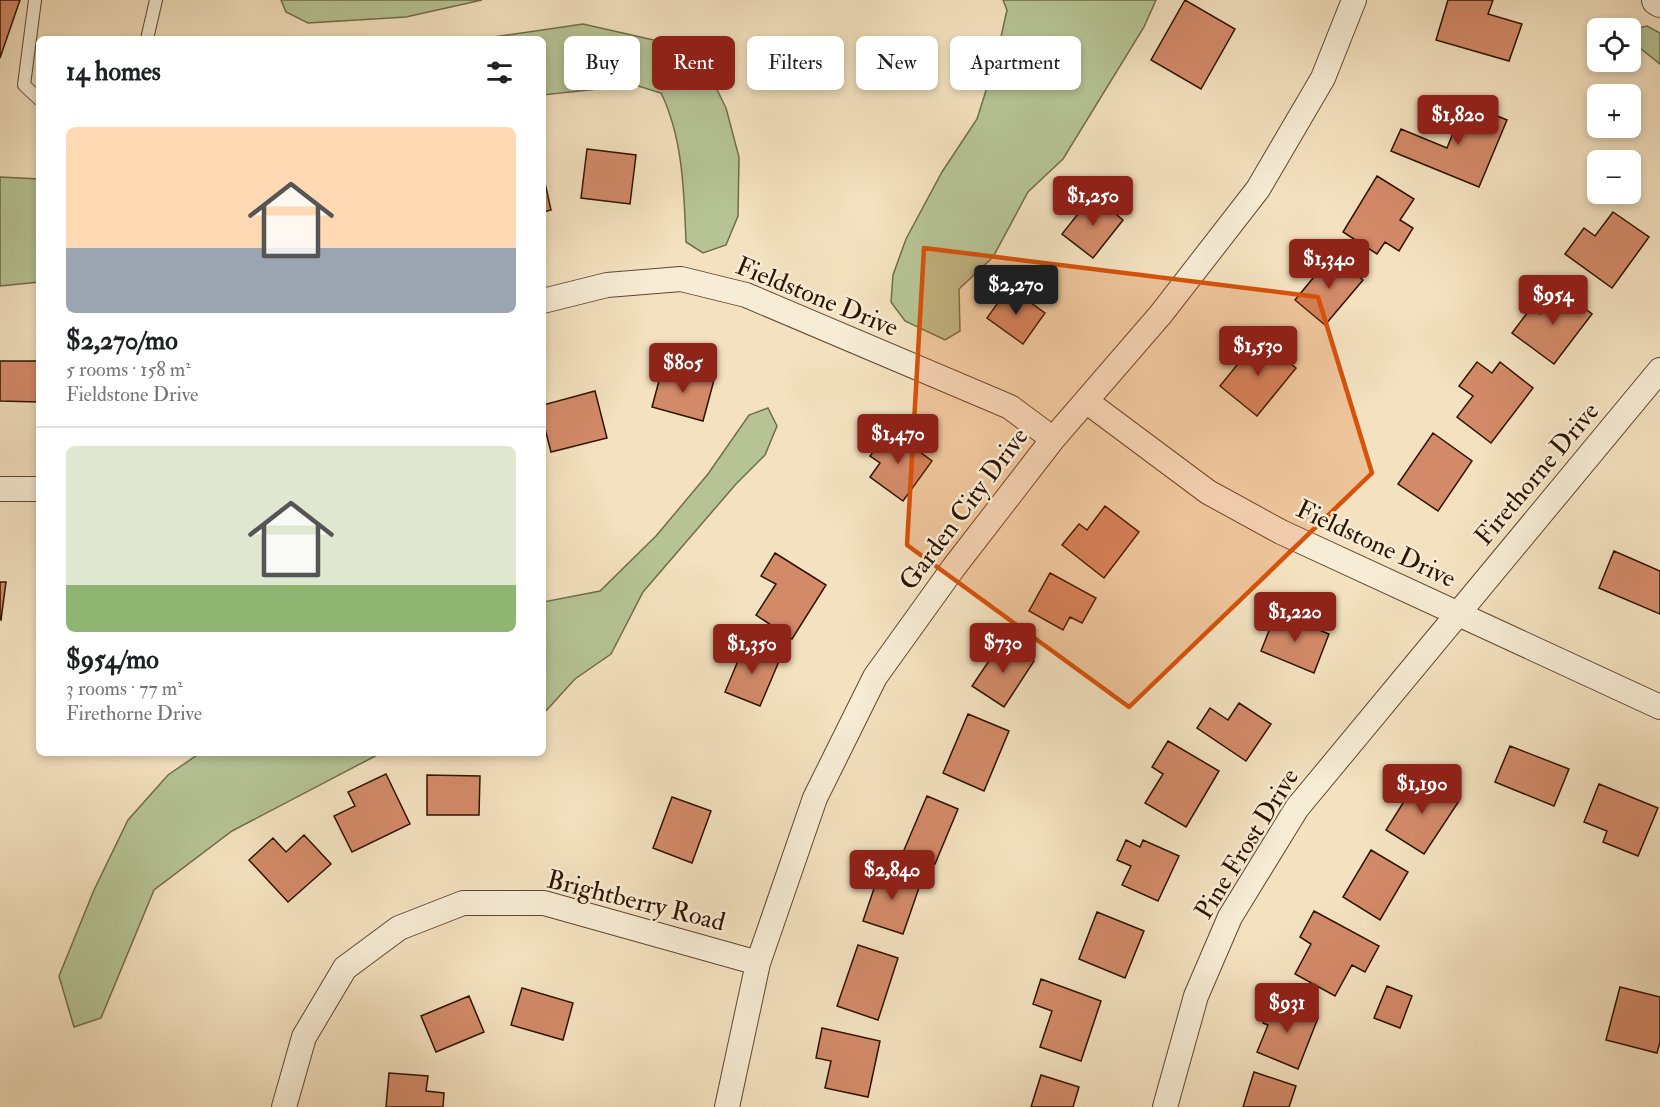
<!DOCTYPE html>
<meta charset="utf-8">
<style>
:root{--surface:#fff;--page:#f2f2f2;--text:#202124;--muted:#757577;--line:#e0e0e0;--accent:#8f2418}
body{margin:0;font-family:"IM FELL Double Pica",serif;background:var(--page);color:var(--text);height:100vh;display:flex;flex-direction:column;font-size:22px;white-space:nowrap}
*{box-sizing:border-box;margin:0}
p{font-size:20px;color:var(--muted)}
.icon{flex:none;width:33px;height:33px;fill:none;stroke:currentColor;stroke-width:2;stroke-linecap:round;stroke-linejoin:round}
.map{position:relative;flex:1;overflow:hidden}
.side{position:absolute;left:36px;top:36px;width:510px;height:720px;display:flex;flex-direction:column;background:var(--surface);border-radius:9px;box-shadow:0 3px 9px #0003}
.side>*{flex:none}
.banner{position:absolute;left:564px;top:36px;width:570px;height:54px;display:flex;gap:12px}
.controls{position:absolute;left:1587px;top:18px;display:grid;gap:12px}
.controls a{display:grid;place-items:center;width:54px;height:54px;border-radius:9px;background:var(--surface);box-shadow:0 3px 9px #0003;font-size:30px}
.price{position:absolute;translate:-50% -51px;padding:0 14px;border-radius:6px;background:var(--accent);color:#fff;font-size:20px;line-height:39px;filter:drop-shadow(0 2px 3px #0008)}
.price::after{content:'';position:absolute;left:50%;top:36px;width:18px;height:14px;margin-left:-9px;background:inherit;clip-path:polygon(0 0,100% 0,50% 100%)}
.price.active{background:#222;color:#fff}
ul{padding:0;list-style:none}
li{display:grid;align-content:center;gap:12px;height:318px;padding:0 30px}
li+li{border-top:2px solid var(--line)}
li span{display:grid;place-items:center;height:186px;border-radius:9px;color:#555}
li>.icon{margin-inline-start:auto}
span .icon{width:108px;height:108px;fill:#fffc;stroke-width:1}
li b{font-size:26px}
h2{display:flex;justify-content:space-between;align-items:center;height:72px;padding:0 30px;font-size:26px}
.tag{padding:0 21px;border-radius:9px;background:var(--surface);box-shadow:0 3px 9px #0003;font-size:21px;line-height:54px}
.tag.active{background:var(--accent);color:#fff}
.map>svg:first-child{display:block}
</style>
<div class="map">
<svg width="1660" height="1107" viewBox="0 0 1660 1107">
<rect width="100%" height="100%" fill="#f3e1bf"/>
<filter id="stains"><feTurbulence type="fractalNoise" baseFrequency=".00333" numOctaves="4"/><feColorMatrix values="0 0 0 0 .2 0 0 0 0 .09 0 0 0 0 .02 0 0 0 .5 -.17"/></filter>
<radialGradient id="worn" r=".72"><stop offset=".6" stop-color="#630" stop-opacity="0"/><stop offset="1" stop-color="#630" stop-opacity=".3"/></radialGradient>
<path fill="#b6c495" stroke="#726c4a" stroke-width="1.5" d="M281,0H482L406,17L308,23L286,12Z
M1003,0H1156L1144,27L1063,159L1028,192L993,257L959,289L960,331L945,340L905,321L891,302L893,275L906,239L942,172L977,119L996,59L1007,10Z
M583,24L671,44L703,61L726,108L739,157L738,216L726,245L703,253L686,242C684,192 683,138 661,93L635,85L543,95V39H480Z
M1647,26L1660,33V64L1631,41V30Z
M0,177L39,179V282L0,286Z
M768,408L777,426L765,455L736,484L643,592L611,654L575,679L543,714V602L600,591L656,536L708,474L749,415Z
M200,753H381L232,831L154,890L101,1018L74,1027L59,976L94,890L128,820L168,775Z"/>
<path fill="#d38a69" stroke="#2f1300" stroke-width="1.5" d="M0,0H20L0,58Z
M1185,0L1235,29L1201,89L1151,60Z
M1448,0H1493L1488,14L1522,24L1509,61L1436,40Z
M1465,103L1507,120L1479,187L1391,151L1401,129L1447,148Z
M587,149L636,155L630,204L581,198Z
M543,174L551,210L543,212Z
M1377,176L1414,199L1400,220L1413,228L1399,251L1385,242L1377,254L1343,232Z
M1093,195L1123,220L1093,258L1062,234Z
M1613,212L1649,237L1612,288L1565,254L1584,228L1595,236Z
M1332,255L1363,280L1325,325L1295,300Z
M1009,287L1045,313L1023,344L987,318Z
M1559,289L1592,314L1554,364L1512,333L1531,308L1540,314Z
M1259,338L1296,368L1257,416L1220,386Z
M0,361H39L38,402L0,401Z
M1477,362L1492,373L1500,362L1533,388L1491,443L1457,417L1473,396L1459,386Z
M663,366L714,380L703,421L652,407Z
M595,391L607,438L551,452L543,421V405Z
M889,429L932,461L903,501L870,477L880,463L870,456Z
M1433,433L1472,461L1438,511L1398,484Z
M1105,506L1139,532L1104,578L1062,545L1079,524L1087,530Z
M1614,551L1660,571V614L1599,588Z
M775,553L826,585L792,639L756,615L776,584L761,576Z
M1050,573L1096,598L1082,623L1070,617L1063,630L1029,611Z
M0,582H6L1,620L0,619Z
M1276,613L1329,634L1314,673L1261,651Z
M1003,640L1034,661L1004,707L972,686Z
M745,644L780,659L760,706L725,692Z
M1239,703L1271,724L1246,761L1197,728L1210,708L1228,720Z
M968,714L1009,731L984,791L943,773Z
M1168,741L1219,771L1186,827L1145,803L1163,774L1152,767Z
M1510,746L1569,769L1554,806L1495,782Z
M386,774L410,824L352,852L334,816L355,806L348,792Z
M427,775L480,776L479,815H427Z
M1420,776L1459,801L1424,854L1386,830Z
M1599,784L1658,808L1638,856L1603,842L1607,831L1584,822Z
M927,796L958,809L935,864L904,850Z
M672,797L711,811L692,863L653,848Z
M304,835L331,864L288,902L249,860L273,838L286,852Z
M1126,840L1140,847L1143,840L1179,856L1158,901L1122,885L1131,866L1117,860Z
M1371,850L1408,872L1380,920L1343,897Z
M881,868L921,882L903,934L863,921Z
M1314,911L1379,946L1365,972L1352,965L1335,996L1295,974L1311,944L1300,937Z
M1097,912L1144,931L1125,978L1079,959Z
M858,945L898,958L878,1020L837,1006Z
M1041,979L1101,1001L1081,1061L1040,1047L1052,1011L1033,1004Z
M1387,986L1412,996L1400,1028L1374,1018Z
M1620,987L1660,997V1042L1657,1053L1606,1040Z
M522,988L573,1003L563,1040L511,1025Z
M469,996L484,1032L436,1052L421,1016Z
M1272,999L1318,1018L1298,1069L1257,1052L1268,1025L1263,1023Z
M822,1028L880,1041L868,1097L825,1088L831,1061L816,1058Z
M1254,1072L1296,1086L1289,1107H1243Z
M389,1073L428,1076L426,1091L444,1093L443,1107H386Z
M1041,1075L1079,1087L1073,1107H1031Z"/>
<g fill="none" stroke-linecap="round" stroke-linejoin="round">
<defs>
<path id="service" d="M35,0L24,85L39,99
M147,39L156,0"/>
<path id="minor" d="M543,301L607,285L681,279L746,295L1010,407L1053,439
M1086,401L1208,492L1281,532L1660,707
M0,489H39
M284,1107L304,1037L345,968L399,928L463,903H544L758,963
M727,1107L758,963L815,798L875,677L954,567L1053,439L1161,314L1258,189L1323,78L1354,0
M1165,1107L1196,996L1230,917L1297,808L1660,370"/>
<path id="tertiary" d="M1657,0L1660,2"/>
</defs>
<use href="#service" stroke="#604630" stroke-width="14"/>
<use href="#minor" stroke="#604630" stroke-width="26"/>
<use href="#tertiary" stroke="#604630" stroke-width="32"/>
<use href="#service" stroke="#f7ecd5" stroke-width="12"/>
<use href="#minor" stroke="#f7ecd5" stroke-width="24"/>
<use href="#tertiary" stroke="#f7ecd5" stroke-width="30"/>
</g>
<path fill="#d6520b" fill-opacity="0.2" stroke="#d6520b" stroke-width="4.5" stroke-linejoin="round" d="M924,248L1318,297L1372,473L1129,707L907,545Z"/>
<g text-anchor="middle" dominant-baseline="central" stroke-width="5" stroke-linejoin="round" paint-order="stroke">
<g font-size="26" fill="#2f1300" stroke="#f7ecd5">
<text transform="translate(817 297) rotate(22)">Fieldstone Drive</text>
<text transform="translate(1537 474) rotate(-50)">Firethorne Drive</text>
<text transform="translate(964 509) rotate(-53)">Garden City Drive</text>
<text transform="translate(1376 544) rotate(25)">Fieldstone Drive</text>
<text transform="translate(1247 844) rotate(-58)">Pine Frost Drive</text>
<text transform="translate(636 901) rotate(14)">Brightberry Road</text>
</g>
</g>
<rect width="100%" height="100%" filter="url(#stains)"/>
<rect width="100%" height="100%" fill="url(#worn)"/>
</svg>
<div class="controls">
<a><svg class="icon" aria-label="locate" viewBox="0 0 24 24"><circle cx="12" cy="12" r="6"/><path d="M12 2v4M12 18v4M2 12h4M18 12h4"/></svg></a>
<a>+</a>
<a>−</a>
</div>
<b class="price" style="left:1458px;top:146px">$1,820</b>
<b class="price" style="left:1093px;top:227px">$1,250</b>
<b class="price" style="left:1329px;top:290px">$1,340</b>
<b class="price active" style="left:1016px;top:316px">$2,270</b>
<b class="price" style="left:1553px;top:326px">$954</b>
<b class="price" style="left:1258px;top:377px">$1,530</b>
<b class="price" style="left:683px;top:394px">$805</b>
<b class="price" style="left:898px;top:465px">$1,470</b>
<b class="price" style="left:1295px;top:643px">$1,220</b>
<b class="price" style="left:1003px;top:674px">$730</b>
<b class="price" style="left:752px;top:675px">$1,350</b>
<b class="price" style="left:1422px;top:815px">$1,190</b>
<b class="price" style="left:892px;top:901px">$2,840</b>
<b class="price" style="left:1287px;top:1034px">$931</b>
<div class="banner">
<a class="tag">Buy</a>
<a class="tag active">Rent</a>
<a class="tag">Filters</a>
<a class="tag">New</a>
<a class="tag">Apartment</a>
</div>
<section class="side">
<h2>14 homes<svg class="icon" aria-label="filters" viewBox="0 0 24 24"><path d="M4 7h16M4 17h16"/><circle cx="9" cy="7" r="2"/><circle cx="15" cy="17" r="2"/></svg></h2>
<ul>
<li><span style="background:linear-gradient(#ffd9b3 65%,#9aa5b1 0)"><svg class="icon" aria-label="home" viewBox="0 0 24 24"><path d="M3 11l9-7 9 7M6 9v11h12V9"/></svg></span><div><b>$2,270/mo</b><p>5 rooms · 158 m²</p><p>Fieldstone Drive</p></div></li>
<li><span style="background:linear-gradient(#dfe7d0 75%,#8fb573 0)"><svg class="icon" aria-label="home" viewBox="0 0 24 24"><path d="M3 11l9-7 9 7M6 9v11h12V9"/></svg></span><div><b>$954/mo</b><p>3 rooms · 77 m²</p><p>Firethorne Drive</p></div></li>
</ul>
</section>
</div>
